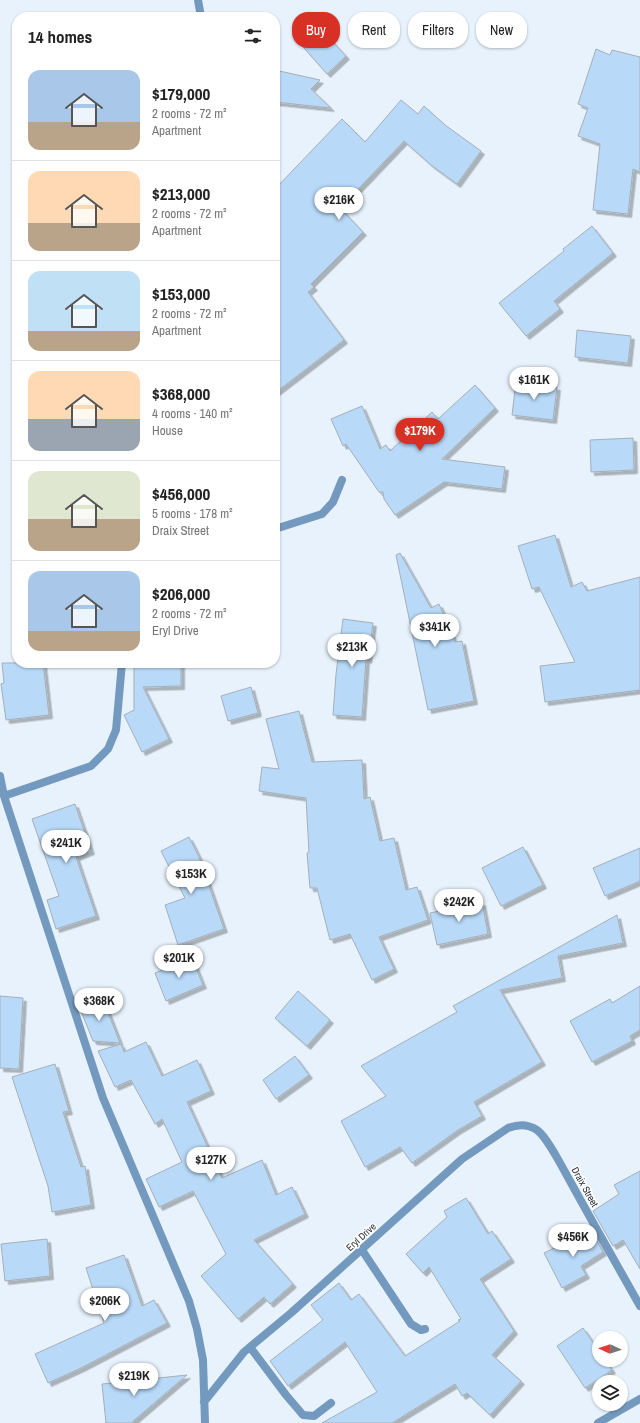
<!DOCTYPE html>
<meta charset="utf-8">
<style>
:root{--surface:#fff;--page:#f2f2f2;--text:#222;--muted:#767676;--line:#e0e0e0;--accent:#d93025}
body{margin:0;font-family:"Archivo Narrow",sans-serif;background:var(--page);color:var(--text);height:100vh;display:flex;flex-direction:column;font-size:15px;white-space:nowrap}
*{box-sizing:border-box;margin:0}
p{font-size:13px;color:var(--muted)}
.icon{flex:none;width:22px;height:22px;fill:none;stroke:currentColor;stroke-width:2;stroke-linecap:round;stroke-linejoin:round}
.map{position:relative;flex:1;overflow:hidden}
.sheet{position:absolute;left:12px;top:12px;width:268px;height:656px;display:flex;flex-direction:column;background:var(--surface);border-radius:16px;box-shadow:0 1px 3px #0004}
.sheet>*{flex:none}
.banner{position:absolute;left:292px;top:12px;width:288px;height:36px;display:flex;gap:8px}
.needle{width:26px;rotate:274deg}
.tools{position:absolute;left:592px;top:1331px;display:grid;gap:8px}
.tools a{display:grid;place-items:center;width:36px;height:36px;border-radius:50%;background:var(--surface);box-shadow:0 1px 3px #0004;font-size:20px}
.price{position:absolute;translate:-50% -34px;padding:0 9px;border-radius:14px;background:#fff;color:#222;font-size:13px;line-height:26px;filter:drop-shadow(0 1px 2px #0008)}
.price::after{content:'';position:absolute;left:50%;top:24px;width:12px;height:9px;margin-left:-6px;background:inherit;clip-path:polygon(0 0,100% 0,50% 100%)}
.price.selected{background:var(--accent);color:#fff}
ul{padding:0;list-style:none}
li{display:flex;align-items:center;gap:12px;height:100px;padding:0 16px}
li+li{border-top:1px solid var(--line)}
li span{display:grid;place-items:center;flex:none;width:112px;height:80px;border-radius:12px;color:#555}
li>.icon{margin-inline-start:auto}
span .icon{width:48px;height:48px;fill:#fffc;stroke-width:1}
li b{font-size:17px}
h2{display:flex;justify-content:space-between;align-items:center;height:48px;padding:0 16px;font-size:17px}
.tag{padding:0 14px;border-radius:16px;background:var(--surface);box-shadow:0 1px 3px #0004;font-size:14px;line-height:36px}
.tag.selected{background:var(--accent);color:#fff}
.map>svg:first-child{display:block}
</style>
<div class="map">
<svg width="640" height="1423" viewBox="0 0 640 1423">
<defs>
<filter id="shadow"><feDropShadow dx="3.5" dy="3.5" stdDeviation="0" flood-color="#0004"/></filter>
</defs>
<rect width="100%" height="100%" fill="#e7f2fc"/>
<path fill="#b8d9f8" stroke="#a4afb9" filter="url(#shadow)" d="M315,23L346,56L327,74L297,40Z
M596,49L610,55L612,50L640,57V172L633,169L628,214L593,210L600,144L578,136L588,108L578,104Z
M275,70L320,80L311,89L331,108L275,102Z
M401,100L418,114L424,106L445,125L481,151L457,184L431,165L404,141L340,208L363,232L311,284L314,287L308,292L344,340L275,393V189L342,119L365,142Z
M592,226L613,253L554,301L560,309L526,336L499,303L564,251L563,249Z
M577,330L631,336L628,363L575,357Z
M516,382L557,387L553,420L512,415Z
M475,385L495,408L442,459L505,467L502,489L444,482L395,515L384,499L383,492H379L346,444L343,446L331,419L362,406L380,449L386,445L390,451L432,412L438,419Z
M633,438L634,470L591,472L590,440Z
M555,535L571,587L582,582L587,591L640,577V690L545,702L540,666L575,662L539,587L532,589L518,546Z
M400,553L431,608L439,604L455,642L462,641L474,701L428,710L396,555Z
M343,619L373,623L368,660L366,659L362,717L333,715L336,674Z
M2,663H43L49,715L6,720L1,684L4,683Z
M134,663H181V686L143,687L169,739L142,752L124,715L134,710Z
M251,687L258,713L228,721L221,696Z
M299,711L312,762L362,760L364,799L370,797L380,841L394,838L406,890L417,887L428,920L379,937L394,969L372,980L350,934L330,940L317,888H310L307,853L309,852L306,798L259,791L262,767L279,769L266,719Z
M75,804L91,851L76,857L96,916L56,929L47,900L59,896L32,819Z
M189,837L199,857L224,929L178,945L165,905L185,898L161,851Z
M523,847L543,885L501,906L482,868Z
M640,848V881L605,896L593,868Z
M482,902L488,934L437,945L430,913Z
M617,915L623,943L558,956L562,978L500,990L542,1062L474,1102L482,1116L458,1130L412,1163L400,1147L365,1167L341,1121L386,1096L361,1066L457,1012L453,1006Z
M192,958L203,985L166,1001L155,973Z
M640,986V1030L630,1036L632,1041L592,1062L570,1021L610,999L612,1003Z
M298,991L330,1020L307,1046L275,1018Z
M0,996L23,998L19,1069L0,1068Z
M102,997L120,1043L93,1041L79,1006Z
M146,1042L162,1076L197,1060L211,1091L187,1102L222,1178L262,1160L276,1195L292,1187L305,1214L254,1240L293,1284L270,1304L264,1297L238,1319L201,1276L226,1254L193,1191L159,1207L146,1179L182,1162L162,1119L155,1124L131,1080L115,1087L98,1051L121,1044L124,1052Z
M295,1056L309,1075L276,1099L263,1080Z
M55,1064L69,1111L63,1112L81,1167L85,1166L91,1205L52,1212L48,1186L12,1077Z
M640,1171V1269L623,1240L613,1246L593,1211L619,1194L614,1185Z
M466,1198L488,1234L492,1231L511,1259L480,1279L514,1331L492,1355L521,1381L490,1415L467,1393L462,1396L455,1384L392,1423H322L377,1392L345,1342L288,1386L270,1361L323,1320L311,1305L339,1283L351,1300L359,1294L405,1356L460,1321L458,1320L461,1319L429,1267L423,1273L406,1254L447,1217L444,1211Z
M591,1230L603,1252L581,1266L586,1275L562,1288L544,1253Z
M47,1239L50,1276L5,1281L1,1244Z
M124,1255L142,1306L154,1300L167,1323L81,1368L48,1383L35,1354L104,1323L86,1268Z
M583,1328L599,1351V1360H605L612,1370L585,1388L557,1346Z
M187,1375L131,1423H106L102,1384Z"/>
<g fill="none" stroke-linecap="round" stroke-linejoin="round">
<path stroke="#739abe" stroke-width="8" d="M198,0L201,17
M275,529L322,514L333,502L342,480
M0,776L4,796L103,1098L189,1301L197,1329L203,1360L205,1423
M4,796L91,766L108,749L116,730L122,663
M362,1250L411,1324L421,1330L425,1329
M250,1347L286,1395L303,1415L314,1416L331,1403
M204,1402L244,1352L291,1313L462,1159L508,1128C518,1124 528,1124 537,1130C548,1138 563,1169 570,1181C593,1223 617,1265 640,1306
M598,1423L640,1399"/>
</g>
<g text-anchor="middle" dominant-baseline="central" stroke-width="3" stroke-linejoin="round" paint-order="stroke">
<g font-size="10" fill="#2f3438" stroke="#fff">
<text transform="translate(585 1187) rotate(61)">Draix Street</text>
<text transform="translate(361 1237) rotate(-42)">Eryl Drive</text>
</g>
</g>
</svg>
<div class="tools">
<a><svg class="needle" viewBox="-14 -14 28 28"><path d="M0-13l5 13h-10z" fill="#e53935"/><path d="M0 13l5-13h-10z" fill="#767676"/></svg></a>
<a><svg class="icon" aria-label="layers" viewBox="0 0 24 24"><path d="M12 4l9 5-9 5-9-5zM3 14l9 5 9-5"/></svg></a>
</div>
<b class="price" style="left:339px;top:221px">$216K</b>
<b class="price" style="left:534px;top:401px">$161K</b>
<b class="price selected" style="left:420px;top:452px">$179K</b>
<b class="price" style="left:435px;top:648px">$341K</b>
<b class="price" style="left:352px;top:668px">$213K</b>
<b class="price" style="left:66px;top:864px">$241K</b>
<b class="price" style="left:191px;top:895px">$153K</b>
<b class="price" style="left:459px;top:923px">$242K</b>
<b class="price" style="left:179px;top:979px">$201K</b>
<b class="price" style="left:99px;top:1022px">$368K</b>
<b class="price" style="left:211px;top:1181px">$127K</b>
<b class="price" style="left:573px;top:1258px">$456K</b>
<b class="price" style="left:105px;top:1322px">$206K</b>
<b class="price" style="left:134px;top:1397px">$219K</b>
<div class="banner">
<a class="tag selected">Buy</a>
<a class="tag">Rent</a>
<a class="tag">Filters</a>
<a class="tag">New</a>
</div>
<section class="sheet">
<h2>14 homes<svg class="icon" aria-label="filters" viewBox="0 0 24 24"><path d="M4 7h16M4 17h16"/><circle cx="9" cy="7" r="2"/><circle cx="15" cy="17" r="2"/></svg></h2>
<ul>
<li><span style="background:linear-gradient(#a9c7e8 65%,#b9a48a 0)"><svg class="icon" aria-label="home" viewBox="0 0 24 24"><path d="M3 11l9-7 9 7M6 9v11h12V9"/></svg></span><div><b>$179,000</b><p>2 rooms · 72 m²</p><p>Apartment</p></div></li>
<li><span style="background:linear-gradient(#ffd9b3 65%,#b9a48a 0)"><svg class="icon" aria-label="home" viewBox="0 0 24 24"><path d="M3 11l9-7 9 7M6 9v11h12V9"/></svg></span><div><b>$213,000</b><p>2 rooms · 72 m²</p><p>Apartment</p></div></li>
<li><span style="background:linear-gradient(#bfe0f5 75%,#b9a48a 0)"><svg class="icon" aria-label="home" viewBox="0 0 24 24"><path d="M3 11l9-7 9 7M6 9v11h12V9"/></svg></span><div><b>$153,000</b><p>2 rooms · 72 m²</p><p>Apartment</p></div></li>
<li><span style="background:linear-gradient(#ffd9b3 60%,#9aa5b1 0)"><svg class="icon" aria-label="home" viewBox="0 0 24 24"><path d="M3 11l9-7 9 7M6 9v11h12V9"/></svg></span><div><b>$368,000</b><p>4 rooms · 140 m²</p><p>House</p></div></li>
<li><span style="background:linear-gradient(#dfe7d0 60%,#b9a48a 0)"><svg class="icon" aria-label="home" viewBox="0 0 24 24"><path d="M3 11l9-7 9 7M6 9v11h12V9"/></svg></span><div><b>$456,000</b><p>5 rooms · 178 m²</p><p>Draix Street</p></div></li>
<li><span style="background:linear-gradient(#a9c7e8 75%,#b9a48a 0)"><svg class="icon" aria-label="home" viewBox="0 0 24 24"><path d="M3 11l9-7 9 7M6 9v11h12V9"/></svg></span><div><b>$206,000</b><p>2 rooms · 72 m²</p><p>Eryl Drive</p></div></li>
</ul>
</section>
</div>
